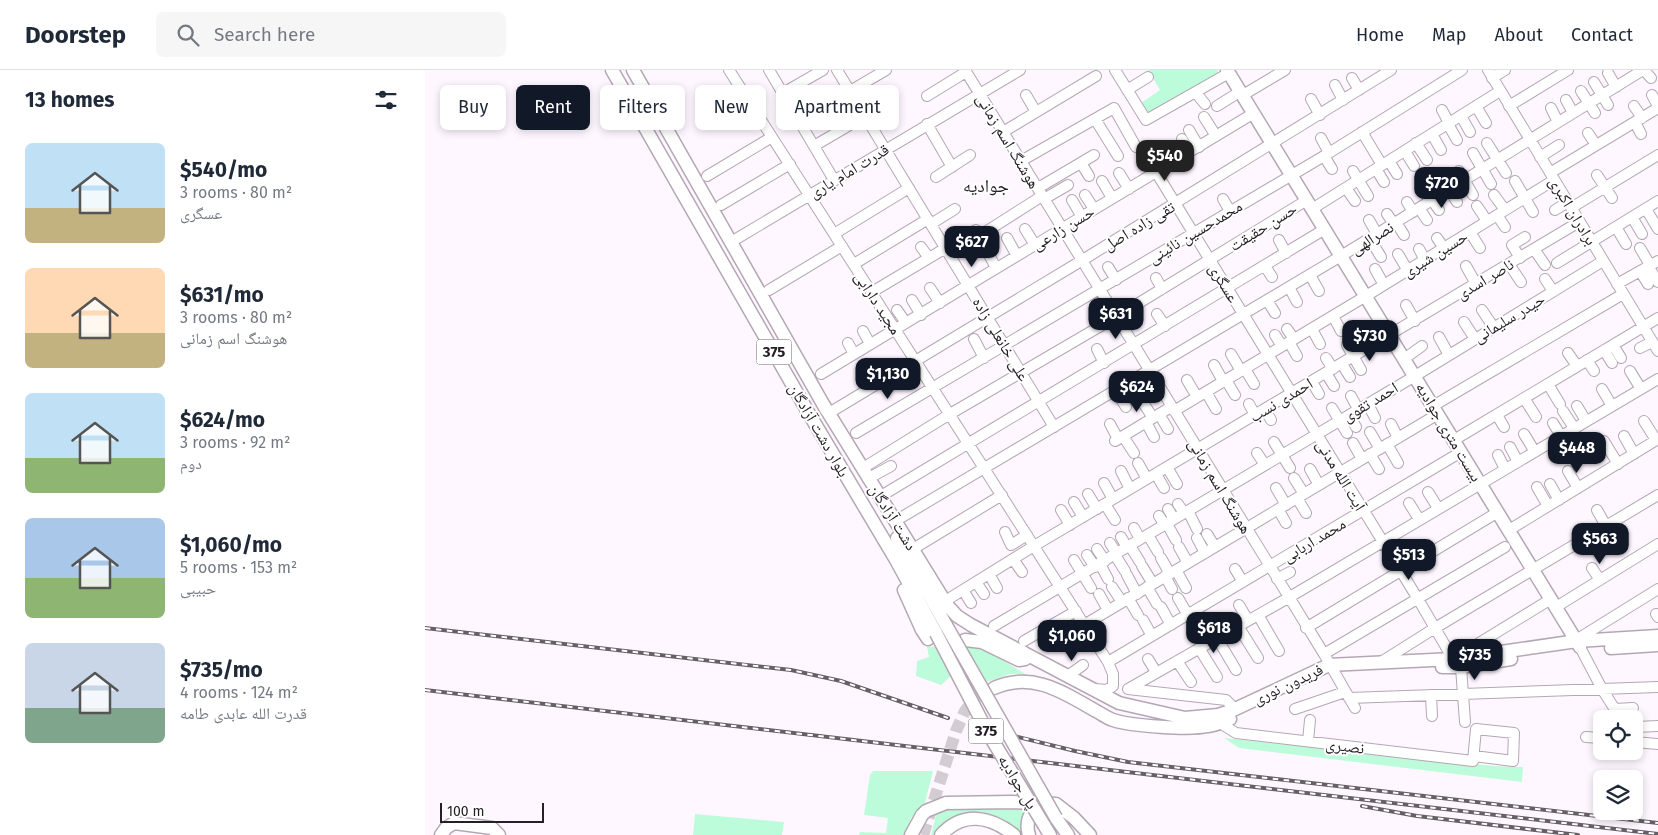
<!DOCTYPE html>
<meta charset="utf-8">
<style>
:root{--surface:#fff;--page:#f6f6f7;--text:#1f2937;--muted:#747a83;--line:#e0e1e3;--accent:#111827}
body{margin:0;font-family:"Fira Sans","Noto Naskh Arabic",sans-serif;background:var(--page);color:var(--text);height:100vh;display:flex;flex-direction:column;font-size:19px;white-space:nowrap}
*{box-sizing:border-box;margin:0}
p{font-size:16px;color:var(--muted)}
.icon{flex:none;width:28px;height:28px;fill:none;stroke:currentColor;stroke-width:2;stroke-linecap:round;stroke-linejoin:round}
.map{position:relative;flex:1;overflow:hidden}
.side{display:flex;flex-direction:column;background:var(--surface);width:425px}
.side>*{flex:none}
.top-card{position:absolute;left:15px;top:15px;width:475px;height:45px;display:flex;gap:10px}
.controls{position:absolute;left:1168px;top:640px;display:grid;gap:10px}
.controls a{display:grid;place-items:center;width:50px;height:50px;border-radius:8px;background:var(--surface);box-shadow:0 2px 8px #0003;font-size:25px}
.scale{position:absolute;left:15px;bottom:12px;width:104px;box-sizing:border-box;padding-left:5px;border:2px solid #252025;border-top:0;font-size:14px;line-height:18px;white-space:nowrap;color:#252025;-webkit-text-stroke:4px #fff;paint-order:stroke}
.price{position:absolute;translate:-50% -42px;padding:0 11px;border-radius:10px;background:var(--accent);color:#fff;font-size:16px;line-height:32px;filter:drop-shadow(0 1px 2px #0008)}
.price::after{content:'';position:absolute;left:50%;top:30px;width:15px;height:11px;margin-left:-8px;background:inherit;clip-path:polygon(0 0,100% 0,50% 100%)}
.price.current{background:#222;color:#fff}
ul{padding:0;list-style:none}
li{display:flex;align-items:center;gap:15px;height:125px;padding:0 25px}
li span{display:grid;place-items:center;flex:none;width:140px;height:100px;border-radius:8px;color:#555}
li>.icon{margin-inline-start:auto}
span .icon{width:60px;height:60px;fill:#fffc;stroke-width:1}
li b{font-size:21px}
h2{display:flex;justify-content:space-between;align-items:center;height:60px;padding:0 25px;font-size:21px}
.pill{padding:0 18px;border-radius:8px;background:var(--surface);box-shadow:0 2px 8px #0003;font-size:18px;line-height:45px}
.pill.current{background:var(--accent);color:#fff}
header{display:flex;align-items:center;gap:30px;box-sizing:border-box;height:70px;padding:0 25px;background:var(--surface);border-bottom:1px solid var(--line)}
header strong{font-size:24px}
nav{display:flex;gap:28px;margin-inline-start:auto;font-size:18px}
.search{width:350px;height:45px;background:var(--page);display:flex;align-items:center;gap:12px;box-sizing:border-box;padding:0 18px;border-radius:8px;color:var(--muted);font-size:19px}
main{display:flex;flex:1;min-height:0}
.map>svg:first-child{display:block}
</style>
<header>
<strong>Doorstep</strong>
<div class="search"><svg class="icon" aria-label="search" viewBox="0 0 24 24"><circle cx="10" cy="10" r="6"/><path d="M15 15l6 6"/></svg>Search here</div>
<nav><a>Home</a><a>Map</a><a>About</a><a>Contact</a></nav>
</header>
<main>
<section class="side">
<h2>13 homes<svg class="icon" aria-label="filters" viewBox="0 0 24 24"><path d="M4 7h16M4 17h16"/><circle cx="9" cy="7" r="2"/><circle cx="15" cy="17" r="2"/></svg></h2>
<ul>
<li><span style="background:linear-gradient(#bfe0f5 65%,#c2b280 0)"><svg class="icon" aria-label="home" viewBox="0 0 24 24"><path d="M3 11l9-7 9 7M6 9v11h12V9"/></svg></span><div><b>$540/mo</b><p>3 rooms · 80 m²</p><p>عسگری</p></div></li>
<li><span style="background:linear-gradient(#ffd9b3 65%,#c2b280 0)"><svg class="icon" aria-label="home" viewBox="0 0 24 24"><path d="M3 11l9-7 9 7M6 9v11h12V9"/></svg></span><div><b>$631/mo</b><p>3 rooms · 80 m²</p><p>هوشنگ اسم زمانی</p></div></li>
<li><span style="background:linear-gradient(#bfe0f5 65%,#8fb573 0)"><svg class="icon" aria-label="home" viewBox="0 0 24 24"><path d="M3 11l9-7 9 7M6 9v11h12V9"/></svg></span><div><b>$624/mo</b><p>3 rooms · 92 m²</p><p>دوم</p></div></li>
<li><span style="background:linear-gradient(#a9c7e8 60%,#8fb573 0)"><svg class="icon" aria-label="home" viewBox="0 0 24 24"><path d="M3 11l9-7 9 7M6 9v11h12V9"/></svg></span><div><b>$1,060/mo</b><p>5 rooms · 153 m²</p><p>حبیبی</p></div></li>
<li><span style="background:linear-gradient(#c9d6e8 65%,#7fa58c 0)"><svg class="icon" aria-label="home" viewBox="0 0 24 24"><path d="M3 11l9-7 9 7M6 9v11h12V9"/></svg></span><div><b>$735/mo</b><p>4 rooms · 124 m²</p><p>قدرت الله عابدی طامه</p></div></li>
</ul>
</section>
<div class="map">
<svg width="1233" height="765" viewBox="0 0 1233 765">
<rect width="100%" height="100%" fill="#fff7ff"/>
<path fill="#bdfcda" d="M723,0H792L795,5L725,46L716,33L735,20Z
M541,575L559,579L602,605L585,604L536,621L526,606L516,615L491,606L492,591L504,587L502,577Z
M799,668L1070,696L1098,697L1097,712L814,678Z
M448,701H508L500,733L486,748L480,765H434L435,762L461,763L463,748L439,745L445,705Z
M600,736L602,742L595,756L597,765L543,743L522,751L508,765H506L512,741L519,737Z
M270,744L359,752L357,765H268Z"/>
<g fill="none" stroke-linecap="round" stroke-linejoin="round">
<path stroke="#d3ccd3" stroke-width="12" stroke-dasharray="12 6" stroke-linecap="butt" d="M498,765L531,661L540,641L554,624L569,618"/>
<defs>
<path id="minor" d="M304,0L683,592L688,604V616L682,620L670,619
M344,0L409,110
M412,0L629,357
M540,0L899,584L930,638
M690,0L721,50L804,3
M1063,0L1233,281
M1219,0L1226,8
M1183,3L1191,17
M927,8L934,20
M1067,8L1080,0
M1169,12L1183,35
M910,15L918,30
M702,20L723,7
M1156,21L1170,43
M358,23L398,0
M771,23L780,34
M601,25L611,42
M818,25L860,0
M1227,25L1233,36
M502,26L541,2
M886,29L895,45
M1141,30L1148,43
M792,36L816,21
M1051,36L1061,53
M1084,36L1143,0
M1209,36L1217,48
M1126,38L1133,52
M1017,40L1024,53
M1036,46L1045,62
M779,47L791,66
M670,49L693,86
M374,51L461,0
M1210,52L1216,64
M502,54L527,97
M1023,54L1032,70
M764,60L774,77
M578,62L671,6
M937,62L957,95
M1163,63L1171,75
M1007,64L1016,80
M896,68L904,83
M757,69L765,82
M991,73L1002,90
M1062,73L1081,103
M389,76L440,46
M738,79L747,93
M980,81L989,96
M1048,83L1066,114
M717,85L728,104
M899,86L907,99
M1115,87L1134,75
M596,91L689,38L711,77
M964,91L972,104
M656,93L664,106
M951,99L959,112
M928,101L943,126
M1034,101L1048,125
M731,102L993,529L1028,589L1126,529
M694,103L704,119
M1125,103L1233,38
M1172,105L1187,128
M282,106L347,67
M511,107L545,85
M1015,109L1022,121
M677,111L687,128
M1090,111L1108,142
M613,118L669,85
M921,118L930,131
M997,118L1005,131
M1024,119L1032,132
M660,125L669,139
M1069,125L1080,140
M619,129L643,115
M798,129L805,141
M647,130L657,147
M1007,130L1014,140
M982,132L988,142
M296,135L365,94
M1052,136L1062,151
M994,138L1002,150
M1146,138L1233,85
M887,139L1075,21
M1221,139L1233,159
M1130,140L1143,132
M962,144L969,154
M1072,145L1080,157
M1207,147L1217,164
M944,150L952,164
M971,152L979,165
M506,154L530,139
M1191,157L1201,174
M600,159L610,175
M562,161L617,126
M1045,162L1055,178
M409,164L484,118
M582,168L592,186
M1012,168L1019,178
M945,169L956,187
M854,170L861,183
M306,172L595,0
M496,177L504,188
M1215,178L1225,195
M561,179L571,198
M994,179L1000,190
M1109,179L1120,195
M973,184L983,201
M1095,188L1087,175L1100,167
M1132,193L1233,131
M429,194L503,149
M1084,194L1096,212
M840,196L847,207
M1041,196L1051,214
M1223,196L1233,212
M683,197L691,210
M950,199L959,215
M1215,201L1223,214
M885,205L894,221
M731,208L737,219
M1120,209L1128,221
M1192,214L1233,191
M864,217L872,232
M505,218L515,233
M344,220L417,176
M447,222L551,160
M487,230L496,245
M842,230L850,243
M981,235L990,251
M472,240L481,253
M1057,240L1069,258
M732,244L740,256
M908,246L916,261
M1039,252L1050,269
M862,259L869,269
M887,259L895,274
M438,261L445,274
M850,265L857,276
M1014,267L1024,285
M549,269L559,288
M864,272L872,286
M423,273L429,284
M922,275L936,300
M1188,275L1196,288
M1215,278L1227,272
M672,279L679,293
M1179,280L1187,293
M1143,283L1152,296
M806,284L816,301
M901,288L908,299
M979,289L997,276
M1162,290L1169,301
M917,294L925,307
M789,295L798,311
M820,299L829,314
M1205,301L1216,319
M901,303L909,316
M396,304L829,43
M762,310L772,327
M801,310L810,325
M887,312L894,324
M1123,314L1135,334
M1177,319L1187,336
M690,320L701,337
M781,322L791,339
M926,326L933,339
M1099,328L1111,347
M717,331L728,348
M824,334L830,345
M943,334L950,348
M1008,336L1198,224
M1152,336L1161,351
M907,338L922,363
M840,339L846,350
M749,341L941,226L1129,110
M1138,341L1149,358
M404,343L656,191L966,0
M734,344L743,359
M924,345L931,357
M1072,345L1079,357
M1219,351L1231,370
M721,352L729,367
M1128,353L1136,366
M685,354L693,369
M966,354L973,368
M945,362L955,379
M431,363L899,86L1037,0
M1099,364L1110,382
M698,366L709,383
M1199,366L1209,384
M1029,370L1233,248
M690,371L746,337
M1179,371L1193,394
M849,372L865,398
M928,373L937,389
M962,374L973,393
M1085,377L1093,392
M832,383L840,395
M945,384L954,399
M1073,385L1080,399
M713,393L722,409
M742,397L752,414
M438,398L525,344L691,247L882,130
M885,399L894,415
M696,401L705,419
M1143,401L1153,418
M731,404L739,418
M444,408L466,396
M869,408L879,424
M679,413L688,429
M1125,414L1134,430
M1112,417L1123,436
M851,418L861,435
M1003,422L1013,438
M663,424L672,439
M456,426L900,159
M872,428L881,443
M649,432L658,447
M984,433L994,449
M680,434L690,450
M753,434L759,443
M743,439L749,449
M853,439L861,453
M636,440L645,455
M1172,440L1181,456
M763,441L772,459
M734,446L740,455
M477,447L916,186L1218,0
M742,454L751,470
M709,458L715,469
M1084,460L1233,369
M580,462L586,475L602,465
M782,464L790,477
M723,465L733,482
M696,467L702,477
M772,468L780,483
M685,473L692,484
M705,476L715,492
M754,477L763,493
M488,479L577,425
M672,479L680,491
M662,485L670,497
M690,485L700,501
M736,488L745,504
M588,489L597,502
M649,490L666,518
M675,494L683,509
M717,496L728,514
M1167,498L1175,510
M810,499L818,512
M751,500L761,518
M564,504L572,518
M702,505L712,524
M740,506L747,519
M852,509L865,502
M551,512L559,524
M687,517L697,532
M722,517L732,534
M538,520L546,533
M674,524L683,540
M525,528L609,476L1154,152
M703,528L713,545
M753,528L763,545
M814,535L823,550
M736,537L746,555
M1131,537L1233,474
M1231,544L1233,547
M833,545L854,581
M794,549L801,562
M718,550L727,566
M659,555L1013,344
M569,556L990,306L1178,191
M813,556L833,588
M881,558L1073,442
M792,568L811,600
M1151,570L1233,519
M599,571L651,541
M774,578L792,607
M1156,579L1177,619L1196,649
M899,584L1080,477
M723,589L731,602
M752,591L766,612
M683,592L1036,382
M956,592L1010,558L1233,425
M1036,597L1040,652
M644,605L658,595
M703,619L863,528L1233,309
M703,619L801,630L810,639
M1006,625L1007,646
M924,628L1233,617
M870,639L920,622
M1190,639L1208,638
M795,653L811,663L1048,691L1051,659L1089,663L1088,691L1049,686
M1211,657L1233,656
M1161,667L1176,668
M883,671L885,650
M1209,672L1233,674"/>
<path id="major" d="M187,0L383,342L471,490L511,563
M208,0L402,341
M802,0L1155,577
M398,334L522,535L532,546L546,555L694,633L760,648L793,645L806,641L904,595L1028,589L1152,571L1233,566
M472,468L522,557
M479,520L497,560L503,569
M540,570L557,572L594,590L600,589V585L598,582
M1186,578L1233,575
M1017,597H1036L1086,589
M569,618C607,601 638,622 671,641C677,644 682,648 688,650C706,656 765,660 783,656C790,655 798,652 805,649
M521,733L586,732L631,734L649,748L665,765
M631,748L643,765
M619,755L625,765
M16,765L21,758L29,753L67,758L74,765
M486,765L497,745
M516,765C538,741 565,746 589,765
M604,765C600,752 604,741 617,734"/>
</defs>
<use href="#minor" stroke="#b4a7b4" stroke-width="12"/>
<use href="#major" stroke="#b4a7b4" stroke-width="15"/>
<use href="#minor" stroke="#fff" stroke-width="10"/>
<use href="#major" stroke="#fff" stroke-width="12"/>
<defs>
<path id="rail" d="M0,558L366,600L416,611L523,648
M0,620L1233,764
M577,663L650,681L703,692L1233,753
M937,736L992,746L1153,765"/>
</defs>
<use href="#rail" stroke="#666066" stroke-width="4"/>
<use href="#rail" stroke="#fff" stroke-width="2" stroke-dasharray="5.5" stroke-linecap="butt"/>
<defs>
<path id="major-bridge" d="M522,557L631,748
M511,563L563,663L619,755
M497,745L501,741L521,733"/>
</defs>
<use href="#major-bridge" stroke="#b4a7b4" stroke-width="15" stroke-linecap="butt"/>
<use href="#major-bridge" stroke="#fff" stroke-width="12"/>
</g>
<g text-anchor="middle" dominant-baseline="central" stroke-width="4" stroke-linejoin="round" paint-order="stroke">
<g fill="#fff" stroke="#666366" stroke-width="1">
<rect x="331.5" y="269.5" width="35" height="25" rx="4"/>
<rect x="543.5" y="648.5" width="35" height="25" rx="4"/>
</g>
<g font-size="15" font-weight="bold" fill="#252025">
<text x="349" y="282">375</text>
<text x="561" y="661">375</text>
</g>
<g font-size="16" fill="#252025" stroke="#fff">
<text transform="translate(583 71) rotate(59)">هوشنگ اسم زمانی</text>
<text transform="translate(424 101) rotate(-31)">قدرت امام یاری</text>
<text transform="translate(1148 141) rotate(59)">برادران اکبری</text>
<text transform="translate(714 156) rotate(-31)">تقی زاده اصل</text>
<text transform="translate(838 157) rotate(-32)">حسن حقیقت</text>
<text transform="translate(638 158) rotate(-31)">حسن زارعی</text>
<text transform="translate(770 162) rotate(-31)">محمدحسین نائینی</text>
<text transform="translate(947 168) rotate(-32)">نصرالهی</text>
<text transform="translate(1010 184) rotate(-32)">حسین شیری</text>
<text transform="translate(1060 209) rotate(-31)">ناصر اسدی</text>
<text transform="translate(799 213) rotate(59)">عسگری</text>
<text transform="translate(453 233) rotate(57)">مجید دارابی</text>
<text transform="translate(1084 248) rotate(-31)">حیدر سلیمانی</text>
<text transform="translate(576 269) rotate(59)">علی خانعلی زاده</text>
<text transform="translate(856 330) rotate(-31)">احمدی نسب</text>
<text transform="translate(945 332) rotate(-31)">احمد تقوی</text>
<text transform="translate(394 360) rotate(60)">بلوار دشت آزادگان</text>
<text transform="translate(1024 362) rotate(59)">بیست متری جوادیه</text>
<text transform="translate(916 405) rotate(59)">آیت‌ الله مدنی</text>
<text transform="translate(795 416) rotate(59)">هوشنگ اسم زمانی</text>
<text transform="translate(468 447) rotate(58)">دشت آزادگان</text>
<text transform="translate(889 470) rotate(-31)">محمد اربابی</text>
<text transform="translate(863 614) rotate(-25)">فریدون نوری</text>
<text transform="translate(920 676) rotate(7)">نصیری</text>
<text transform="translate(593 712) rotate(59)">پل جوادیه</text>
</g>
<g font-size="18" fill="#252025" stroke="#fff">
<text x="561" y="116">جوادیه</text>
</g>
</g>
</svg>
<div class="controls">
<a><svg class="icon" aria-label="locate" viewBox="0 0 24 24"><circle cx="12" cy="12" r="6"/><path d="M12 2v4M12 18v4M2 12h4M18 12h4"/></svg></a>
<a><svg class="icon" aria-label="layers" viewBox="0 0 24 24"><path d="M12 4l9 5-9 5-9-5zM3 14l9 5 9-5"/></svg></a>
</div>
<div class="scale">100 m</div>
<b class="price current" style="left:740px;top:112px">$540</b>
<b class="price" style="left:1017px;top:139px">$720</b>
<b class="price" style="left:547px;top:198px">$627</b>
<b class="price" style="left:691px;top:270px">$631</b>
<b class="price" style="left:945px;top:292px">$730</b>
<b class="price" style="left:463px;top:330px">$1,130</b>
<b class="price" style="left:712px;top:343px">$624</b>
<b class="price" style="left:1152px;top:404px">$448</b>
<b class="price" style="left:1175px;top:495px">$563</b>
<b class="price" style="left:984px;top:511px">$513</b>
<b class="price" style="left:789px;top:584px">$618</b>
<b class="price" style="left:647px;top:592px">$1,060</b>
<b class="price" style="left:1050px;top:611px">$735</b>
<div class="top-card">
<a class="pill">Buy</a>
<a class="pill current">Rent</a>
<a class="pill">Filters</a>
<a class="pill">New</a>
<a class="pill">Apartment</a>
</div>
</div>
</main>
